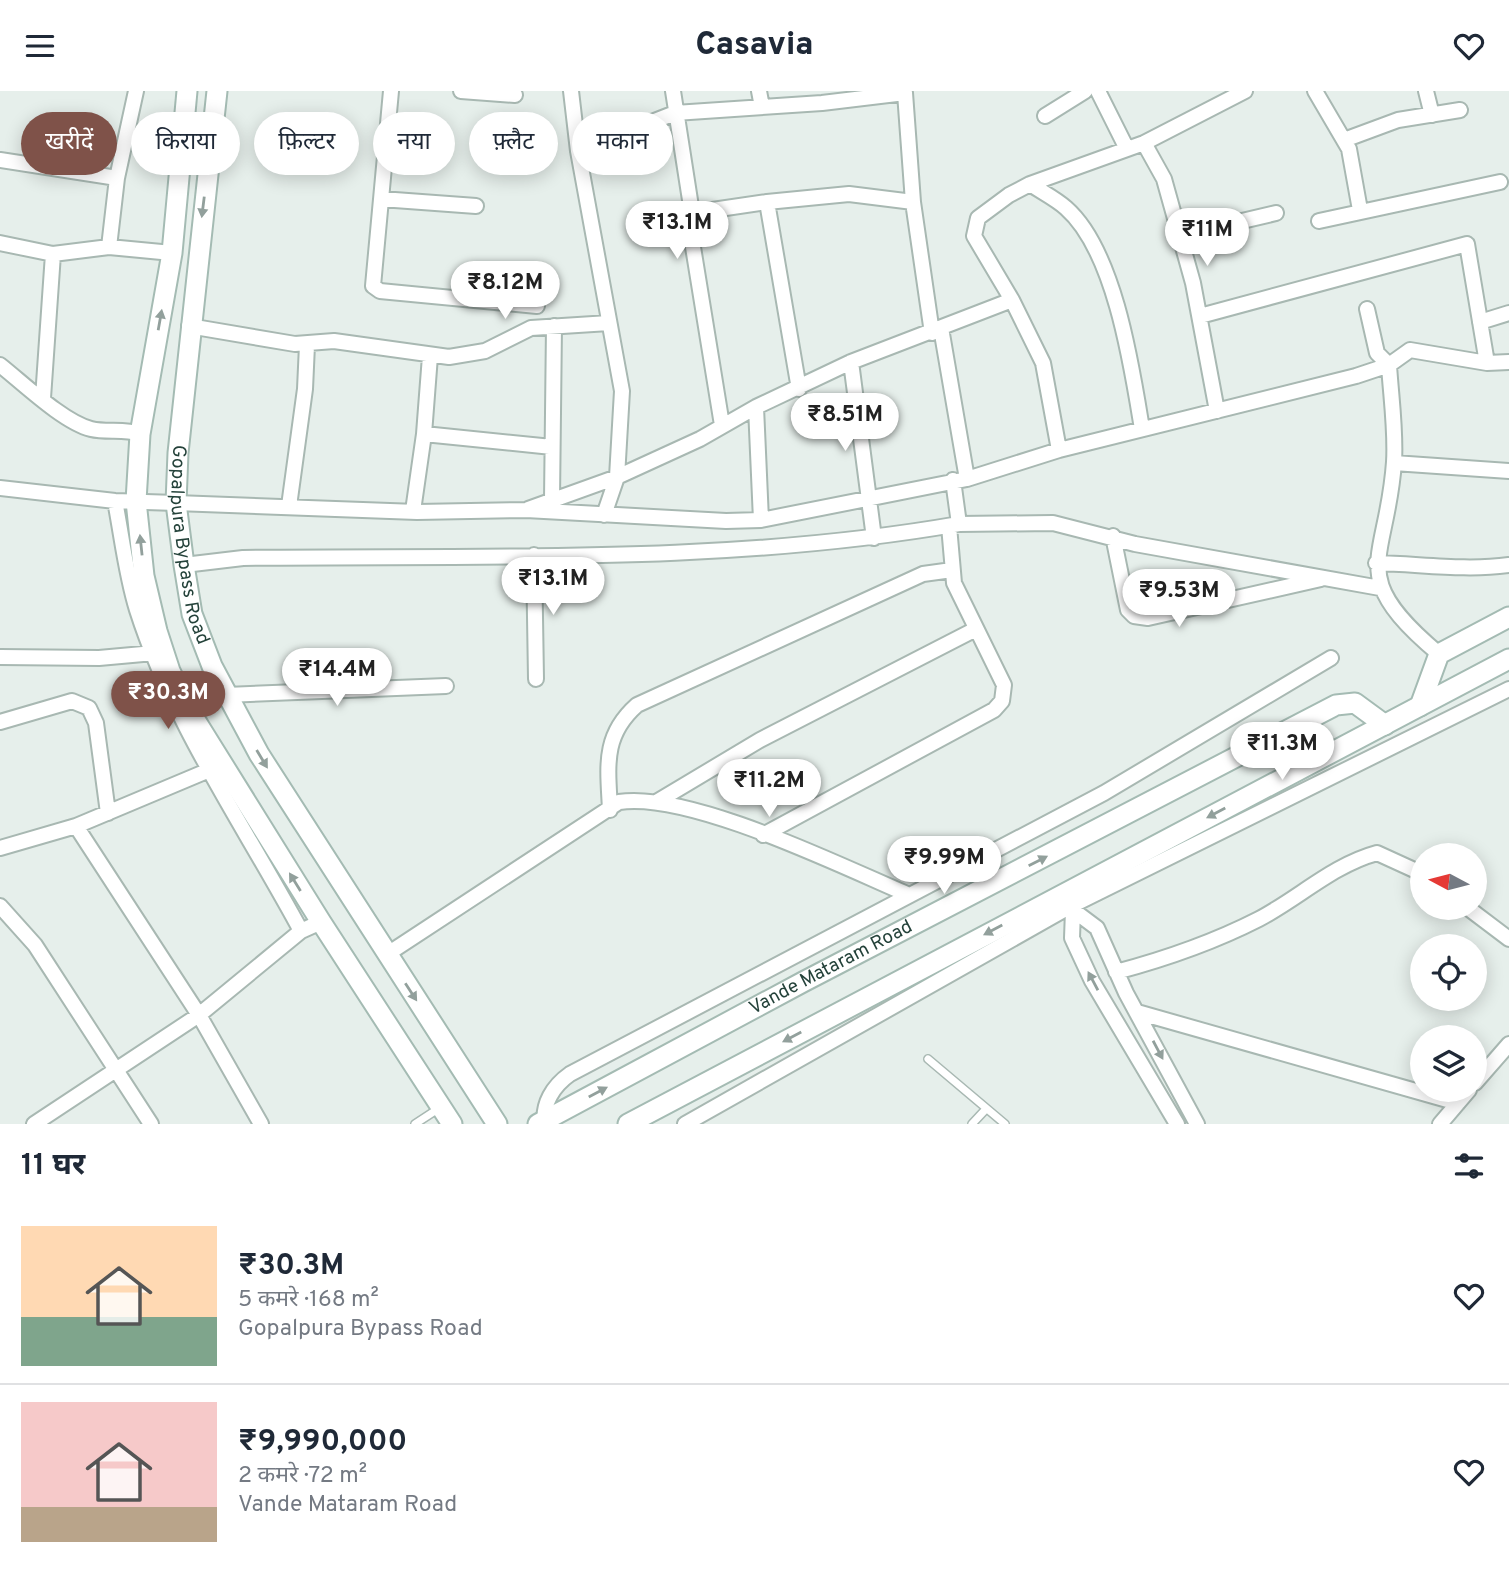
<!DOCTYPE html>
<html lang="hi">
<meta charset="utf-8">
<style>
:root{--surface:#fff;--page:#f6f6f7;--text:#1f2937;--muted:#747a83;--line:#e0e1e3;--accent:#7f5249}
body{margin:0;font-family:Overpass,"Noto Sans Devanagari",sans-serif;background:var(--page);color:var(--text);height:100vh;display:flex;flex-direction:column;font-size:26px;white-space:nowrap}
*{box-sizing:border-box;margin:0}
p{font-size:23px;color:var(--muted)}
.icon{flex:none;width:38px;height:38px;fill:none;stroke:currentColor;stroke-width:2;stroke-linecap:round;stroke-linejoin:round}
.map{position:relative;height:1033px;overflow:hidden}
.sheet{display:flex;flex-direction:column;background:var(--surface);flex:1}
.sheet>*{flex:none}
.banner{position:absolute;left:21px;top:21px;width:700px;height:63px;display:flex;gap:14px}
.needle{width:46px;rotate:277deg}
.buttons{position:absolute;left:1410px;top:752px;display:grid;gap:14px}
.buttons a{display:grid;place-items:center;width:77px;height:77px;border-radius:50%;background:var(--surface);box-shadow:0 4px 18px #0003;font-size:35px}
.price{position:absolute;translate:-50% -60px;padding:0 16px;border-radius:24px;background:#fff;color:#222;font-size:23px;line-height:46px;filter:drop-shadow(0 2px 4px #0008)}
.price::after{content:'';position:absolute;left:50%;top:42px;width:21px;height:16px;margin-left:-10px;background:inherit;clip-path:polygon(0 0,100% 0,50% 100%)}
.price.current{background:var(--accent);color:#fff}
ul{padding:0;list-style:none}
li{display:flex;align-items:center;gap:21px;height:175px;padding:0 21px}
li+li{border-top:2px solid var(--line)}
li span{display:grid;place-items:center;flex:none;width:196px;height:140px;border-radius:0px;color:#555}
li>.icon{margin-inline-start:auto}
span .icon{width:84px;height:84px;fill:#fffc;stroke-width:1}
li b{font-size:30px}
h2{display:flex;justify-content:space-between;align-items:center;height:84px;padding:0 21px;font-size:30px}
.tag{padding:0 24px;border-radius:32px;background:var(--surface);box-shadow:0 4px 18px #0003;font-size:24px;line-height:63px}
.tag.current{background:var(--accent);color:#fff}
header{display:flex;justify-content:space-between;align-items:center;height:91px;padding:0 21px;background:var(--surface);font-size:32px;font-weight:800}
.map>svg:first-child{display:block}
</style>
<header><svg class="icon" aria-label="menu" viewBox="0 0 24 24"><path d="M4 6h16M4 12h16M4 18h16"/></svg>Casavia<svg class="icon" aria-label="heart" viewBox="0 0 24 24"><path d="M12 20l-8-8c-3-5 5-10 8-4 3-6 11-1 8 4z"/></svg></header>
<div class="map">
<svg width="1509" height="1033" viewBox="0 0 1509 1033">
<rect width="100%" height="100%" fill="#e6efeb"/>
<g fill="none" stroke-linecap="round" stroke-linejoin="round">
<defs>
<path id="lane" d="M928,968L1005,1033
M415,1033L441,1016
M972,1033L986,1018"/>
<path id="street" d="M391,0L373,195L380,200L537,215
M461,0L515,4
M571,0L578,60L622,300L617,386L604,424
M673,0L692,122L693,156L722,334
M759,0L762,16
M1098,0L1127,58
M1315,0L1349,58L1360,119
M1426,0L1432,24
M1045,25L1085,0
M1344,49L1398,29L1460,19
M1144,52L1164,88L1193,192L1217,320
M578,60L675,22L822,12L905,2L913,111L932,242
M0,69L117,87
M1030,93C1042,101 1056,108 1066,117C1115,160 1132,277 1142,338
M381,108L476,115
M767,111L849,103L913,111
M692,122L767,111L799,298
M1319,130L1500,91
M1178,145L1276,122
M0,152L53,163
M109,156L117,87L136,0
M1367,218L1377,262L1389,274C1391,306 1396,340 1394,371C1387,472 1344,483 1439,563
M1200,225L1467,153L1487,272
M1480,231L1509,222
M189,235L295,253L334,250L449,266L485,260L531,237L609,232
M941,237L967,388
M851,271L874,447
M0,274C23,292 63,331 91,338C107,342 124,337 140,343
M43,307L53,163L109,156L172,162
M756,316L761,429
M424,343L552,356
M1059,359L1043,272L1012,209L974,145L978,127L1009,104L1030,93L1144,52L1245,0
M1394,372L1509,380
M953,389L959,433L1053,432L1135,453L1380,497
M0,397L115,410L176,412L417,421L526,419L726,430L761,429L967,388L1059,359L1356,285L1389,274L1410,259L1487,272L1509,271
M552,408L554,235
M115,410C122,446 126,484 137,519C174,635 244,734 301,840
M289,415L305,298L307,254
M528,418L617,386L700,348L756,316L851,271L1012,209
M413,420L424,343L430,265
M1113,445L1128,519L1134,525L1148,527L1321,488
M534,464L536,588
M1376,472C1421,473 1465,480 1509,474
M184,474L243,467C482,464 724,474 959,433
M0,566L99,567L154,562
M226,604L446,595
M0,631L72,610L89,617L96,632L108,722
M658,710L760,649L976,538
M610,719C608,676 602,645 637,614L923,483L952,479
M76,735L199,924L261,1033
M763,744L994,619L1002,610L1004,594L954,492L949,435
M0,757L76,735L207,680
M1068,809L1073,819L1097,837L1126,902L1197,1033
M0,815L35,854L151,1033
M1468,817L1509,848
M1073,819L1072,847L1092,890L1177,1033
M386,864L619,711C689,700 841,775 909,804
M1116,881C1165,868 1214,851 1259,828C1299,807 1333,774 1377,762L1423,783
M1137,921L1458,1012
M1475,992L1509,953
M34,1033L199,924L301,840L321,831
M545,1033C542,1013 553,995 570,983L1104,702L1331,567
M685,1033L1071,815L1509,598
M1440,1033L1469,999"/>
<g id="secondary">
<path d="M187,0L172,162L140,343L136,410L144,485L157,540L170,580L189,619L321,831L452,1033"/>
<path id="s1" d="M217,0L178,362L176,412L184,474L192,523L212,575L259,663L497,1033"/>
<path d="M1420,615L1439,563L1509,526"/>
<path id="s2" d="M538,1033L803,891L1336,614L1355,612L1385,634"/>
<path d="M628,1033L1509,568"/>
</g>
</defs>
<use href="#lane" stroke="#a8b8b2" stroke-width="10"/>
<use href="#street" stroke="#a8b8b2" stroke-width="18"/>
<use href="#secondary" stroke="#a4bbb3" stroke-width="23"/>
<use href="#lane" stroke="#fff" stroke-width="7"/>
<use href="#street" stroke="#fff" stroke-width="14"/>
<use href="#secondary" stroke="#fff" stroke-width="19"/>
</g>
<defs><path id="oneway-solid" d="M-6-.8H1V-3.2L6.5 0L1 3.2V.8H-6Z" transform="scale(1.75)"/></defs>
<g fill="#92a09c">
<use href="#oneway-solid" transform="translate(203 116) rotate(97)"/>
<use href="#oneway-solid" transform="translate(160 229) rotate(-80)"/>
<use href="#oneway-solid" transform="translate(141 454) rotate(-96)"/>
<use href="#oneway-solid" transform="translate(262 668) rotate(59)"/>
<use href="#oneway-solid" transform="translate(1216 722) rotate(152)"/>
<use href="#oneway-solid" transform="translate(1038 770) rotate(-27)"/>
<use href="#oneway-solid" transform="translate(295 791) rotate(-122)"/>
<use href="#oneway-solid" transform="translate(993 839) rotate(152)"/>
<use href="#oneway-solid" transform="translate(1093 890) rotate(-118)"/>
<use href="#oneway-solid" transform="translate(411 901) rotate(57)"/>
<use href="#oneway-solid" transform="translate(792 946) rotate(152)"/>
<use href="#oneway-solid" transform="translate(1158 959) rotate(62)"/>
<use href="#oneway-solid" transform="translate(598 1001) rotate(-28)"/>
</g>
<g text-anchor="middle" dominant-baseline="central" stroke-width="5" stroke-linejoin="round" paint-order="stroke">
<g font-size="19" fill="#24423a" stroke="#f7fbf9">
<text stroke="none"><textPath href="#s1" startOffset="457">Gopalpura Bypass Road</textPath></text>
<text stroke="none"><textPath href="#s2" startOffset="332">Vande Mataram Road</textPath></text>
</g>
</g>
</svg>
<div class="buttons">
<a><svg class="needle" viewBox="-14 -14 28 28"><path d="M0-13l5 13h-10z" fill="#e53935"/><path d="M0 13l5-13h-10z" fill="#747a83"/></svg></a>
<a><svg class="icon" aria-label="locate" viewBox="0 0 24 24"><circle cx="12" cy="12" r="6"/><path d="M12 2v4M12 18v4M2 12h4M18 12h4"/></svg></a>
<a><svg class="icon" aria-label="layers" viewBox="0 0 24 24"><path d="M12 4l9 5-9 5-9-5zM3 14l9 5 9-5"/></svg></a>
</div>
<b class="price" style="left:677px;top:170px">₹13.1M</b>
<b class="price" style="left:1207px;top:177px">₹11M</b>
<b class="price" style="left:505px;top:230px">₹8.12M</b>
<b class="price" style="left:845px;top:362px">₹8.51M</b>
<b class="price" style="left:553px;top:526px">₹13.1M</b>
<b class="price" style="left:1179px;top:538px">₹9.53M</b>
<b class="price" style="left:337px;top:617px">₹14.4M</b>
<b class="price current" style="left:168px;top:640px">₹30.3M</b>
<b class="price" style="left:1282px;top:691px">₹11.3M</b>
<b class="price" style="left:769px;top:728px">₹11.2M</b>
<b class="price" style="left:944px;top:805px">₹9.99M</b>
<div class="banner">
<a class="tag current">खरीदें</a>
<a class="tag">किराया</a>
<a class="tag">फ़िल्टर</a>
<a class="tag">नया</a>
<a class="tag">फ़्लैट</a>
<a class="tag">मकान</a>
</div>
</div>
<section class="sheet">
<h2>11 घर<svg class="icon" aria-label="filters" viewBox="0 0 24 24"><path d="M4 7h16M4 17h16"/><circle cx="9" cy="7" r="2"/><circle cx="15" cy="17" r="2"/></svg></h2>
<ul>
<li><span style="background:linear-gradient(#ffd9b3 65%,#7fa58c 0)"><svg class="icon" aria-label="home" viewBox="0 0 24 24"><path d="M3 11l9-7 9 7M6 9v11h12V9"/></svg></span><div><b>₹30.3M</b><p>5 कमरे · 168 m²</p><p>Gopalpura Bypass Road</p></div><svg class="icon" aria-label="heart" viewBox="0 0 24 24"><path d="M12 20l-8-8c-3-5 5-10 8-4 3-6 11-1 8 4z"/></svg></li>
<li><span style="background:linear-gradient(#f6c9c9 75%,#b9a48a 0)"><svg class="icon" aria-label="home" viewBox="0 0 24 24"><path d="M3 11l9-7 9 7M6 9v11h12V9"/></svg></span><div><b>₹9,990,000</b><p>2 कमरे · 72 m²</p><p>Vande Mataram Road</p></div><svg class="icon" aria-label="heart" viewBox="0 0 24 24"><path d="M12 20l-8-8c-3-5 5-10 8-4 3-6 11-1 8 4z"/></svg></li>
</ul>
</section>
